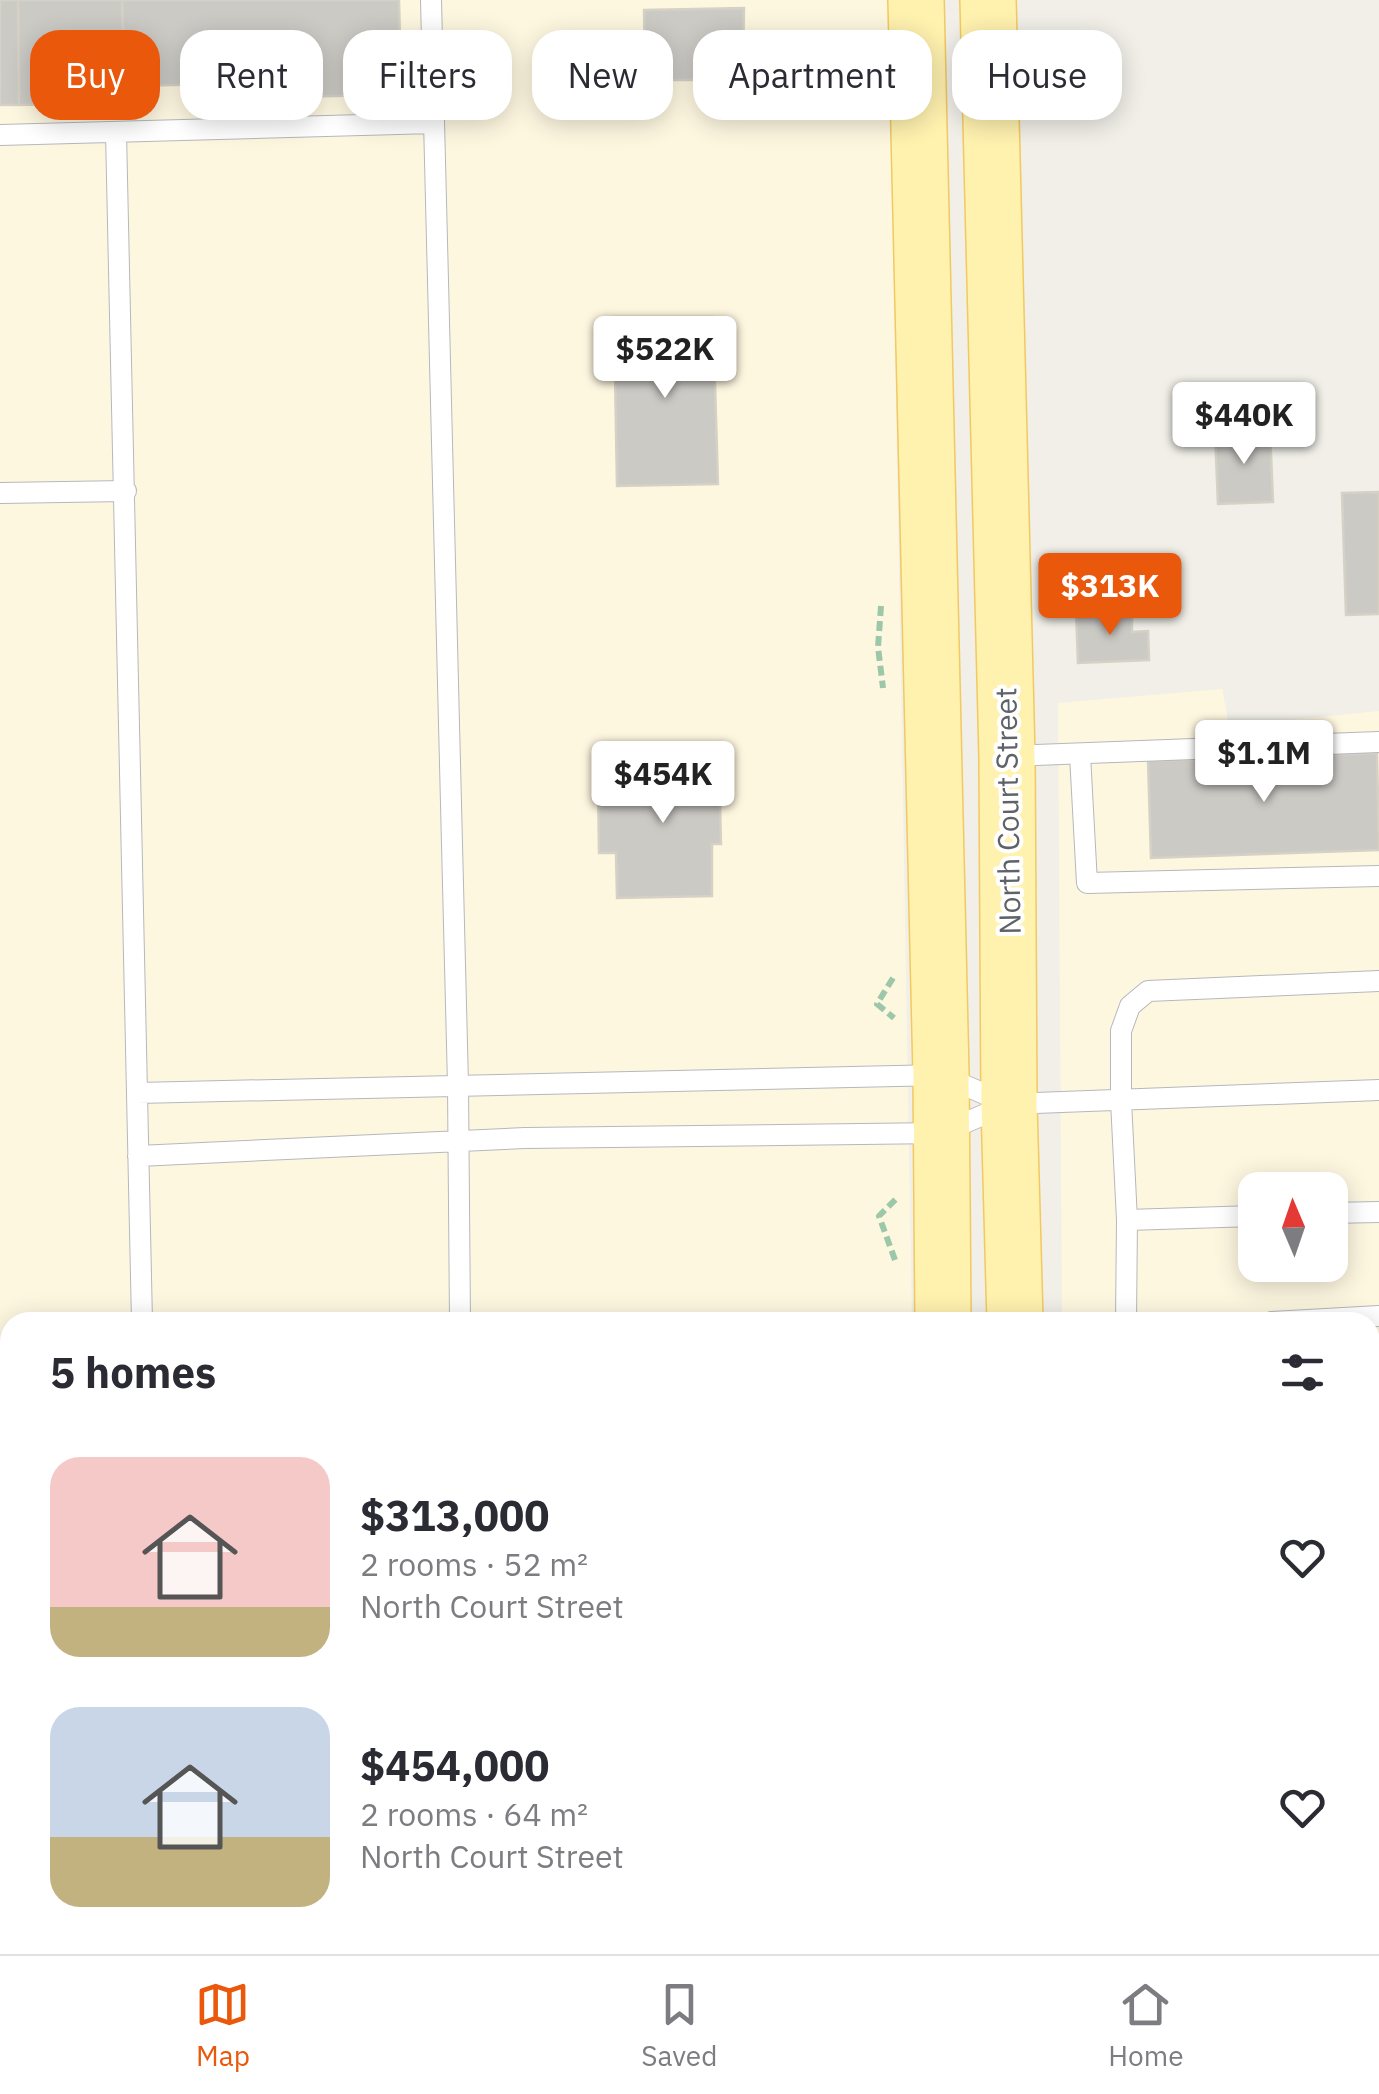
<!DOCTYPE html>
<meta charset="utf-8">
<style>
:root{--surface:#fff;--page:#f7f7f7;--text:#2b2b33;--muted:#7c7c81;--line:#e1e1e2;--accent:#ea580c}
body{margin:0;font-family:"IBM Plex Sans",sans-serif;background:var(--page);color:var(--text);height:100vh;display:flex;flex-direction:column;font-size:38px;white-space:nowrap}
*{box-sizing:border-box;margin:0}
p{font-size:32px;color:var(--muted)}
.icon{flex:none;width:55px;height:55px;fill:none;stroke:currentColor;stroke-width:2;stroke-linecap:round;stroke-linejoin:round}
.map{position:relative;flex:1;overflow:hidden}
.panel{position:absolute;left:0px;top:1312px;width:1380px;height:642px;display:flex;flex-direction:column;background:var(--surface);border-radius:30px 30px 0 0;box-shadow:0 5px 25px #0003}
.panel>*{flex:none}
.top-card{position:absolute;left:30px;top:30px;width:1320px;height:90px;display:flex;gap:20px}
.needle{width:65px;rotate:358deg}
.tools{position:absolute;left:1238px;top:1172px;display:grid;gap:20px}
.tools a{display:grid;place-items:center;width:110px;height:110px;border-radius:20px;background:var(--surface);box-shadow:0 5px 25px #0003;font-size:50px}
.price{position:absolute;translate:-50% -85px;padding:0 22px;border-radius:10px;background:#fff;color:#222;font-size:32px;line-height:65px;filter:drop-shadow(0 2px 5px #0008)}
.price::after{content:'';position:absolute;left:50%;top:60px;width:30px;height:22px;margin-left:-15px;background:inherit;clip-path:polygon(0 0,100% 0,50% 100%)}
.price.active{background:var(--accent);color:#fff}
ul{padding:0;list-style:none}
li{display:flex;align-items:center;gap:30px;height:250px;padding:0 50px}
li span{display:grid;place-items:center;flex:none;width:280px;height:200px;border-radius:30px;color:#555}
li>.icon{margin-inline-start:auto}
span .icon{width:120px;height:120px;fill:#fffc;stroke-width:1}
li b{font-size:42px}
h2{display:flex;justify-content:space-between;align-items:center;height:120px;padding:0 50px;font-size:42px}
.chip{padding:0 35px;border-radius:30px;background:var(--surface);box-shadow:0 5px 25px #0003;font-size:35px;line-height:90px}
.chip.active{background:var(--accent);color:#fff}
.tabs{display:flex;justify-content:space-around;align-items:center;height:140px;border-top:2px solid var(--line);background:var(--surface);font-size:28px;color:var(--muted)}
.tabs a{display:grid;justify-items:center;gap:5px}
.tabs .active{color:var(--accent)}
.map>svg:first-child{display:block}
</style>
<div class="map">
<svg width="1379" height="1954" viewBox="0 0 1379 1954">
<rect width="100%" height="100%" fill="#f1efe8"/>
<path fill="#fef7e0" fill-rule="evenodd" d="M0,0H889L912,1322H10V1945H911V1954H0Z
M1222,689L1229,726L1379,711V1954H1061V1945H1370V1322H1062L1058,703ZM1255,1190H1330V1265H1255Z"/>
<path fill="#cccac5" stroke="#d6d1c6" stroke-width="2.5" d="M0,0H18L19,105H0Z
M18,0H122L125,103L19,105Z
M122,0H399L401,81H386L387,95L222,98V84L125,86Z
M744,8L743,61H747V80H645L644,10Z
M614,317H713L718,484L617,486Z
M1270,430L1273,502L1218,504L1215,432Z
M1379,492V614L1346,615L1342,493Z
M1132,611V632L1148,631L1149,660L1078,663L1076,613Z
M713,748L714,801H720L721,844H712V896L617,898L616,853H599L598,784L647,783L646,749Z
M1377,753L1379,850L1151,858L1148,761Z
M1370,1462H1379V1615H1370Z
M1370,1765H1379V1871L1370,1872Z"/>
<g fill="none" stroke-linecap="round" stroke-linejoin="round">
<defs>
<path id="lane" d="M431,0L458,1085L460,1322
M116,132C127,529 133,926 142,1322
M0,135L434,123
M0,493L126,491
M1080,755L1087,883L1379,876
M1009,756L1379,742
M137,1093L941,1075L1003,1102
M138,1156L525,1138L941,1133L1009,1104L1379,1090
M1330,1213L1379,1212
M1127,1220L1255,1216
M1126,1322L1127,1220L1121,1101V1031L1130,1006L1148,991L1379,981
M1272,1322L1379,1316
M1370,1428L1379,1427
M1370,1631L1379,1630
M1370,1726H1379
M1370,1898H1379
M152,1945V1954
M471,1945V1954
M1101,1945L1102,1954"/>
<path id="primary" d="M916,0L941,1075L943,1322
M988,0L1007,757L1009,1104L1015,1322
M940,1954V1945
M1013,1954V1945"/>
</defs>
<use href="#lane" stroke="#b5b8bc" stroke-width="22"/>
<use href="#primary" stroke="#f2c960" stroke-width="58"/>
<path stroke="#9cc7a9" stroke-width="6" stroke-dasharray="10 5" stroke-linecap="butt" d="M881,606L878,647L883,688
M893,978L877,1004L894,1018
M895,1260L879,1216L897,1198"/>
<use href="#lane" stroke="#fff" stroke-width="20"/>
<use href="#primary" stroke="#fff2af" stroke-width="55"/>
</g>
<g text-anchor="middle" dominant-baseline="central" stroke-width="8" stroke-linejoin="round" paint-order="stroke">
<g font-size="30" fill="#5f6368" stroke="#fff">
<text transform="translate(1007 811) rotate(-91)">North Court Street</text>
</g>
</g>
</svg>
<div class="tools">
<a><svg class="needle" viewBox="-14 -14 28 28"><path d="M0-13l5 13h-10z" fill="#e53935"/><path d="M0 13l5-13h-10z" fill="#7c7c81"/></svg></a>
</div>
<b class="price" style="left:665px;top:401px">$522K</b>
<b class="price" style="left:1244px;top:467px">$440K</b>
<b class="price active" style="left:1110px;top:638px">$313K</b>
<b class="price" style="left:1264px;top:805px">$1.1M</b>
<b class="price" style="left:663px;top:826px">$454K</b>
<div class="top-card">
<a class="chip active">Buy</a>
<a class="chip">Rent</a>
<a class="chip">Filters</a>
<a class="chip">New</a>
<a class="chip">Apartment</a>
<a class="chip">House</a>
</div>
<section class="panel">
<h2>5 homes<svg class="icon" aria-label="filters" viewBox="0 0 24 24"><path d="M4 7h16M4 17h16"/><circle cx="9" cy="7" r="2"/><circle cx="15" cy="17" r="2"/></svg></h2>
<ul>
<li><span style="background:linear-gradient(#f6c9c9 75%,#c2b280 0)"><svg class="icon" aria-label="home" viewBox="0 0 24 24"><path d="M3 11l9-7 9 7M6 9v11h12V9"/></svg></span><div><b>$313,000</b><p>2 rooms · 52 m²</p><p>North Court Street</p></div><svg class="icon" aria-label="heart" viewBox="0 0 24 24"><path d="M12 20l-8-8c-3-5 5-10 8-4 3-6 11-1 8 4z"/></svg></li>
<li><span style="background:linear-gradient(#c9d6e8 65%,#c2b280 0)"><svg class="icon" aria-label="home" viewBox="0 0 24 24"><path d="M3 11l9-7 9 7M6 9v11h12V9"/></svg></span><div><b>$454,000</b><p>2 rooms · 64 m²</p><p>North Court Street</p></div><svg class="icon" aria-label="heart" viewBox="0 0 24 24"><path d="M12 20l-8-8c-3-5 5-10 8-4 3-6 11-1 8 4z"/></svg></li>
</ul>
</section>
</div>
<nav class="tabs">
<a class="active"><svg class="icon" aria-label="map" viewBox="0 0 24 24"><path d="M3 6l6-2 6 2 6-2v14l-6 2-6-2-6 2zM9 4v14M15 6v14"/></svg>Map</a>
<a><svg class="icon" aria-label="saved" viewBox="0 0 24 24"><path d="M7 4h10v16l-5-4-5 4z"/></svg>Saved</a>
<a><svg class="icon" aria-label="home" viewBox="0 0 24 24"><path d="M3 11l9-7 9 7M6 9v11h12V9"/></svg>Home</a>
</nav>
